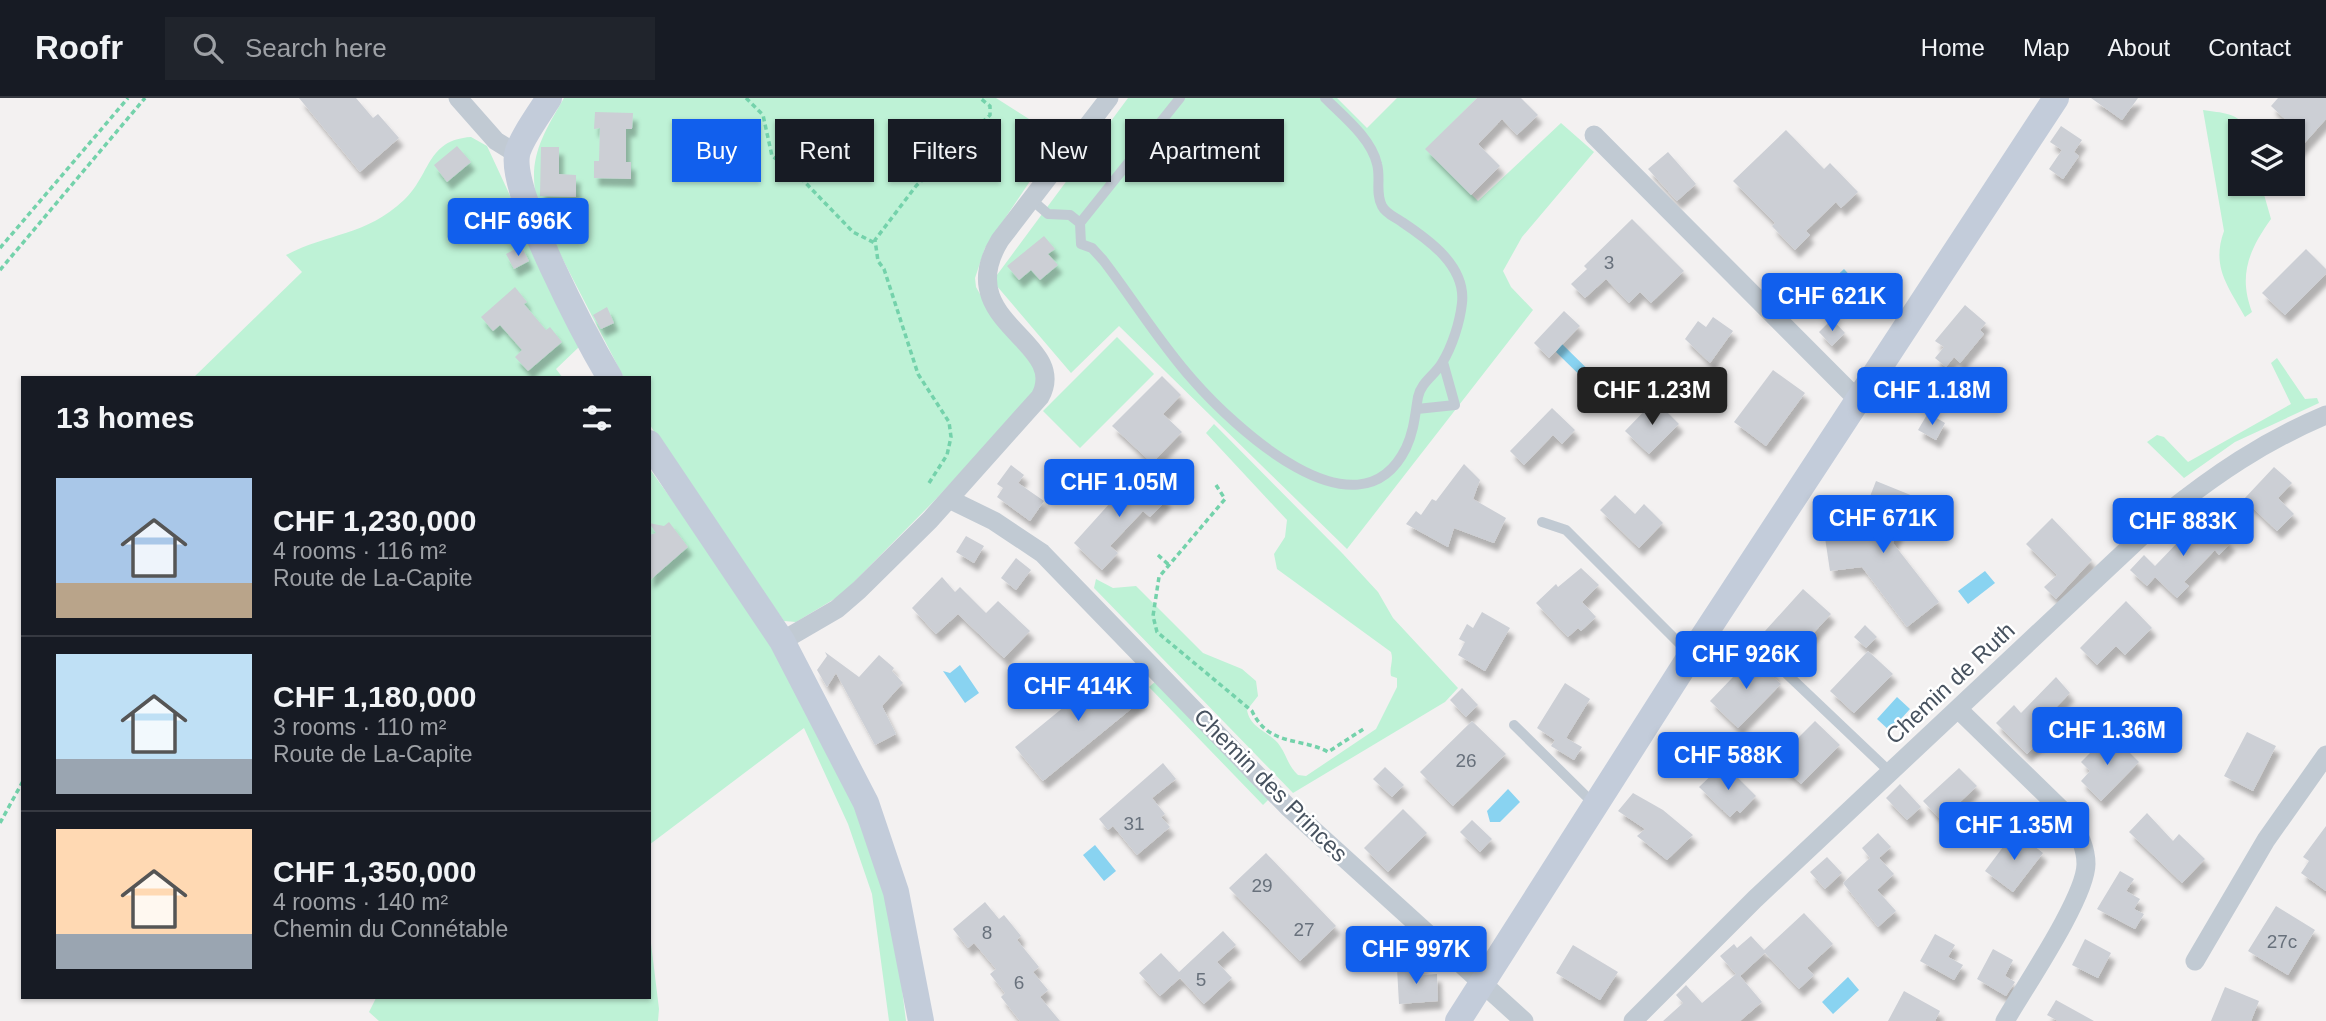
<!DOCTYPE html>
<meta charset="utf-8">
<style>
:root{--surface:#171b24;--page:#20242c;--text:#f1f3f6;--muted:#9ea1a6;--line:#363941;--accent:#115fed}
body{margin:0;font-family:Arial,sans-serif;background:var(--page);color:var(--text);height:100vh;display:flex;flex-direction:column;font-size:26px;white-space:nowrap}
*{box-sizing:border-box;margin:0}
p{font-size:23px;color:var(--muted)}
.icon{flex:none;width:38px;height:38px;fill:none;stroke:currentColor;stroke-width:2;stroke-linecap:round;stroke-linejoin:round}
.map{position:relative;flex:1;overflow:hidden}
.panel{position:absolute;left:21px;top:278px;width:630px;height:623px;display:flex;flex-direction:column;background:var(--surface);border-radius:0px;box-shadow:0 2px 5px #0004}
.panel>*{flex:none}
.top-card{position:absolute;left:672px;top:21px;width:665px;height:63px;display:flex;gap:14px}
.tools{position:absolute;left:2228px;top:21px;display:grid;gap:14px}
.tools a{display:grid;place-items:center;width:77px;height:77px;border-radius:0px;background:var(--surface);box-shadow:0 2px 5px #0004;font-size:35px}
.price{position:absolute;translate:-50% -60px;padding:0 16px;border-radius:7px;background:var(--accent);color:#fff;font-size:23px;line-height:46px;filter:drop-shadow(0 2px 4px #0008)}
.price::after{content:'';position:absolute;left:50%;top:42px;width:21px;height:16px;margin-left:-10px;background:inherit;clip-path:polygon(0 0,100% 0,50% 100%)}
.price.active{background:#222;color:#fff}
ul{padding:0;list-style:none}
li{display:flex;align-items:center;gap:21px;height:175px;padding:0 35px}
li+li{border-top:2px solid var(--line)}
li span{display:grid;place-items:center;flex:none;width:196px;height:140px;border-radius:0px;color:#555}
li>.icon{margin-inline-start:auto}
span .icon{width:84px;height:84px;fill:#fffc;stroke-width:1}
li b{font-size:30px}
h2{display:flex;justify-content:space-between;align-items:center;height:84px;padding:0 35px;font-size:30px}
.chip{padding:0 24px;border-radius:0px;background:var(--surface);box-shadow:0 2px 5px #0004;font-size:24px;line-height:63px}
.chip.active{background:var(--accent);color:#fff}
header{display:flex;align-items:center;gap:42px;box-sizing:border-box;height:98px;padding:0 35px;background:var(--surface);border-bottom:2px solid var(--line)}
header strong{font-size:33px}
nav{display:flex;gap:38px;margin-inline-start:auto;font-size:24px}
.search{width:490px;height:63px;background:var(--page);display:flex;align-items:center;gap:18px;box-sizing:border-box;padding:0 24px;border-radius:0px;color:var(--muted);font-size:26px}
.map>svg:first-child{display:block}
</style>
<header>
<strong>Roofr</strong>
<div class="search"><svg class="icon" aria-label="search" viewBox="0 0 24 24"><circle cx="10" cy="10" r="6"/><path d="M15 15l6 6"/></svg>Search here</div>
<nav><a>Home</a><a>Map</a><a>About</a><a>Contact</a></nav>
</header>
<div class="map">
<svg width="2326" height="923" viewBox="0 0 2326 923">
<defs>
<filter id="shadow"><feDropShadow dx="4.5" dy="8" stdDeviation="2" flood-color="#0004"/></filter>
</defs>
<rect width="100%" height="100%" fill="#f3f1f1"/>
<path fill="#bef2d6" d="M564,0H996L1059,40L985,150L975,180L976,189L994,221L1035,270L1037,292L935,402L841,497L796,524L784,523L670,361L649,325V280H624L543,123C524,69 537,46 564,0Z
M1128,0H1337L1367,30L1397,0H1477L1426,51L1478,103L1561,25L1594,54L1522,139L1503,173L1511,189L1533,212L1347,451L1119,228L1071,275L996,187L994,181Z
M2203,12C2221,15 2240,14 2247,33H2240V86H2261L2271,121C2249,152 2238,177 2252,214L2245,219C2228,188 2211,169 2224,133Z
M471,39L487,48L580,248L556,271L563,280H193L302,174L286,157C328,135 366,138 404,102C431,77 426,42 471,39Z
M1117,239L1154,276L1080,350L1043,313Z
M2277,260L2305,301L2317,300L2319,305L2235,344L2184,380L2147,344L2157,337L2164,339L2188,364L2291,306L2271,265Z
M1214,326L1343,456L1378,494L1393,520L1458,590L1445,604L1293,695L1094,490L1096,481L1113,490L1136,488L1203,555L1242,571L1256,583L1258,598L1247,612C1250,631 1271,634 1280,648C1287,658 1288,668 1298,677L1306,678L1376,631L1397,589V580L1391,578C1389,569 1394,563 1391,554L1277,471L1274,456L1285,439L1287,422L1206,335Z
M649,370L753,514L865,723L893,819L906,923H889L872,796L848,726L804,630L649,747Z
M1157,582L1270,700L1263,707L1149,589Z
M649,829L659,911L658,923H379L369,914L376,900H649Z"/>
<path fill="#89d3f1" d="M1844,171L1858,186L1830,212L1816,197Z
M1562,246L1612,295L1605,302L1556,254Z
M1985,473L1995,485L1968,506L1958,493Z
M960,567L979,595L965,605L943,573L950,575Z
M1897,599L1910,611L1890,633L1877,621Z
M1508,691L1520,704L1500,724H1490L1487,713Z
M1095,747L1116,773L1104,783L1083,757Z
M1848,879L1859,892L1833,916L1822,904Z"/>
<path fill="#cccfd5" filter="url(#shadow)" d="M299,0H356L373,20L378,16L399,40L360,74Z
M1477,0H1521L1538,17L1517,37L1502,21L1478,46L1500,68L1471,97L1425,51Z
M2091,0H2138L2122,22Z
M2278,0H2326V21L2292,59V33H2276L2286,22L2271,8Z
M595,14L633,15L632,31H626V64H631V81L594,80V63H599L600,30L594,31Z
M2061,28L2082,42L2074,54L2079,58L2063,81L2049,71L2062,52L2050,44Z
M1786,32L1824,71L1830,65L1858,94L1841,110L1836,104L1806,133L1810,137L1795,152L1772,128L1775,125L1733,83Z
M457,48L471,64L447,84L434,67Z
M541,49H559V76L576,77V99L540,98Z
M1668,54L1696,86L1677,103L1648,71Z
M1632,121L1684,173L1651,205L1640,194L1629,205L1606,181L1585,200L1571,186L1587,171L1584,168Z
M1044,138L1055,151L1048,156L1058,167L1040,182L1031,172L1019,182L1007,168Z
M521,148L529,163L514,171L506,156Z
M2306,151L2326,171V176L2285,217L2262,195Z
M1796,181L1809,195L1795,208L1782,194Z
M515,189L527,204L524,206L546,232L550,229L562,244L528,273L515,259L522,252L500,227L493,233L481,219Z
M1965,207L1986,225L1980,232L1984,236L1960,265L1954,259L1946,269L1935,260L1944,249L1935,243Z
M607,209L614,225L601,231L593,217Z
M1564,213L1580,228L1549,260L1534,245Z
M1713,219L1733,233L1710,265L1685,241L1698,223L1706,229Z
M1832,221L1845,235L1832,248L1819,234Z
M1773,272L1805,295L1766,348L1734,324Z
M1162,278L1181,297L1163,316L1182,334L1152,365L1112,328Z
M1655,302L1679,326L1649,356L1625,333Z
M1552,310L1575,332L1562,346L1553,337L1524,367L1510,353Z
M1928,315L1945,325L1936,342L1918,332Z
M1464,366L1480,382L1473,401L1506,420L1494,445L1454,430L1448,449L1406,426L1416,413L1421,417L1432,401L1436,403Z
M1011,367L1024,377L1018,385L1044,403L1030,423L997,399L1003,390L997,386Z
M2274,369L2292,385L2278,400L2294,416L2277,433L2244,401Z
M1138,374L1167,402L1150,419L1143,413L1110,448L1118,455L1102,472L1074,445Z
M1876,383L1913,398L1893,445L1939,504L1907,529L1862,469L1830,473L1824,433L1868,429L1879,404L1869,401Z
M1615,397L1635,416L1644,406L1663,425L1639,450L1600,412Z
M2203,418L2231,445L2219,457L2215,452L2184,484L2189,488L2177,500L2155,479L2147,488L2130,472L2144,457L2155,468Z
M2052,420L2092,462L2056,501L2044,489L2057,477L2026,446Z
M669,424L688,449L649,483V437L656,435L649,425L664,428Z
M966,438L984,448L974,465L956,454Z
M1016,460L1031,472L1016,492L1001,480Z
M1581,470L1599,487L1582,504L1596,519L1581,533L1578,530L1568,539L1536,505L1556,486L1558,489Z
M942,479L955,494L960,489L986,515L998,503L1030,533L1004,560L958,516L936,536L912,510Z
M1803,491L1831,516L1786,565L1766,546L1772,539L1765,533Z
M2126,503L2152,530L2125,557L2116,548L2097,567L2080,550Z
M1482,514L1510,530L1485,573L1458,557L1465,544L1459,541L1467,526L1473,530Z
M1865,527L1877,539L1866,550L1854,539Z
M1868,553L1893,576L1854,615L1830,593Z
M825,554L859,579L879,557L894,570L892,573L903,585L882,608L896,636L875,647L836,575L827,589L817,572L827,558Z
M1755,556L1776,576L1773,579L1781,586L1738,630L1710,603Z
M1114,568L1142,602L1043,683L1015,649Z
M2056,579L2070,595L2036,630L2045,638L2027,656L1996,625L2014,607L2021,615Z
M1565,585L1590,601L1566,640L1582,649L1574,662L1551,648L1555,642L1537,630Z
M1462,590L1478,607L1466,619L1450,602Z
M1472,623L1506,656L1453,708L1420,674Z
M1815,623L1840,647L1801,686L1776,662Z
M2247,634L2276,648L2253,693L2224,678Z
M2110,635L2139,664L2101,703L2081,683L2090,673L2081,664Z
M1163,665L1176,681L1152,700L1165,716L1161,719L1170,729L1137,757L1113,728L1108,732L1099,721Z
M1385,669L1404,687L1392,699L1373,681Z
M1720,669L1726,674L1729,671L1756,698L1740,715L1737,712L1730,719L1699,689Z
M1959,670L1977,688L1941,722L1923,703Z
M1900,686L1921,709L1907,722L1886,700Z
M1633,695L1663,712L1693,737L1667,762L1637,738L1645,731L1618,713Z
M1403,711L1427,735L1388,774L1364,750Z
M2147,715L2173,743L2179,736L2205,761L2182,785L2129,734Z
M1472,722L1492,741L1480,754L1460,734Z
M2326,728V793L2301,775L2309,763L2303,759Z
M2015,733L2043,755L2013,794L1985,773Z
M1878,735L1891,749L1879,760L1894,776L1877,792L1896,813L1878,829L1843,785L1870,760L1862,750Z
M1266,755L1336,828L1300,863L1229,790Z
M1827,759L1842,775L1825,791L1810,774Z
M2120,773L2134,781L2126,793L2140,801L2134,811L2144,816L2135,831L2097,811Z
M985,804L999,821L1004,817L1021,838L1017,842L1039,869L1033,874L1048,892L1040,899L1060,923H1020L1001,899L1005,895L990,876L996,871L974,845L968,850L953,831Z
M2276,808L2315,832L2288,877L2248,853Z
M1804,815L1833,846L1807,870L1814,877L1799,891L1765,855L1740,878L1762,904L1740,923H1663L1683,905L1676,897L1686,887L1702,905L1736,876L1720,858L1734,846L1737,850L1751,838L1764,852Z
M1223,833L1236,847L1217,864L1232,880L1204,906L1180,880L1160,898L1139,875L1161,855L1179,874Z
M1935,836L1955,847L1948,859L1963,867L1954,882L1920,863Z
M2085,841L2111,855L2098,880L2072,867Z
M1573,847L1618,874L1600,902L1556,875Z
M1993,851L2013,862L2005,878L2015,884L2006,898L1977,881Z
M1423,868V877L1437,876L1438,903L1399,906L1397,870Z
M2225,889L2259,903L2251,923H2211Z
M1904,893L1940,913L1935,923H1888Z
M2056,902L2094,923H2058L2047,917Z"/>
<g fill="none" stroke-linecap="round" stroke-linejoin="round">
<path stroke="#74d2ab" stroke-width="3.5" stroke-dasharray="5 3.5" stroke-linecap="butt" d="M746,0L763,17L772,58L797,76L853,134L875,145
M0,150L128,0
M0,172L145,0
M929,385L947,357L951,339L949,324L918,276L884,171L878,163L875,142L916,88L990,17V8L980,0
M1216,387L1225,401L1159,479L1153,518L1157,534L1252,613C1269,649 1301,639 1328,654L1365,630
M1158,457L1169,467
M0,725L23,683"/>
<path stroke="#c1cad3" stroke-width="10" d="M1180,0L1080,125L1081,146L1092,150L1103,162C1133,201 1159,244 1192,281C1232,327 1358,447 1406,350C1414,333 1415,317 1418,299C1421,284 1435,277 1442,265C1452,249 1460,224 1462,205C1466,168 1429,142 1402,124C1395,119 1386,116 1382,108C1375,95 1381,80 1377,66C1371,40 1343,18 1325,0
M1032,102L1048,116L1070,117L1080,125
M1417,311L1455,307L1443,264
M1542,424L1566,432L1689,555
M1752,543L1890,674
M1514,627L1593,705"/>
<path stroke="#c1cad3" stroke-width="19" d="M458,0L496,43L517,56
M1594,37L1858,302
M949,401L994,423L1042,455L1288,709L1524,923
M782,543L837,511L859,492L930,422L1040,299C1071,243 949,225 1000,142L1109,0
M1958,611L2070,720C2078,735 2086,749 2086,766C2086,799 2024,890 2005,923
M2195,863L2266,742L2326,657
M1633,923L1755,801L2162,419C2214,377 2264,343 2326,317"/>
<path stroke="#c3ccda" stroke-width="26" d="M549,0C541,13 519,43 517,57C510,97 587,241 610,280
M649,345L782,543L866,705L896,794L921,923
M1458,923L1691,557L2056,0"/>
</g>
<g text-anchor="middle" dominant-baseline="central" stroke-width="5" stroke-linejoin="round" paint-order="stroke">
<g font-size="19" fill="#68717c">
<text x="1609" y="164">3</text>
<text x="1466" y="662">26</text>
<text x="1134" y="725">31</text>
<text x="1262" y="787">29</text>
<text x="1304" y="831">27</text>
<text x="987" y="834">8</text>
<text x="2282" y="843">27c</text>
<text x="1201" y="881">5</text>
<text x="1019" y="884">6</text>
</g>
<g font-size="23" fill="#47525f" stroke="#fff">
<text transform="translate(1950 585) rotate(-43)">Chemin de Ruth</text>
<text transform="translate(1271 687) rotate(45)">Chemin des Princes</text>
</g>
</g>
</svg>
<div class="tools">
<a><svg class="icon" aria-label="layers" viewBox="0 0 24 24"><path d="M12 4l9 5-9 5-9-5zM3 14l9 5 9-5"/></svg></a>
</div>
<b class="price" style="left:518px;top:160px">CHF 696K</b>
<b class="price" style="left:1832px;top:235px">CHF 621K</b>
<b class="price active" style="left:1652px;top:329px">CHF 1.23M</b>
<b class="price" style="left:1932px;top:329px">CHF 1.18M</b>
<b class="price" style="left:1119px;top:421px">CHF 1.05M</b>
<b class="price" style="left:1883px;top:457px">CHF 671K</b>
<b class="price" style="left:2183px;top:460px">CHF 883K</b>
<b class="price" style="left:1746px;top:593px">CHF 926K</b>
<b class="price" style="left:1078px;top:625px">CHF 414K</b>
<b class="price" style="left:2107px;top:669px">CHF 1.36M</b>
<b class="price" style="left:1728px;top:694px">CHF 588K</b>
<b class="price" style="left:2014px;top:764px">CHF 1.35M</b>
<b class="price" style="left:1416px;top:888px">CHF 997K</b>
<div class="top-card">
<a class="chip active">Buy</a>
<a class="chip">Rent</a>
<a class="chip">Filters</a>
<a class="chip">New</a>
<a class="chip">Apartment</a>
</div>
<section class="panel">
<h2>13 homes<svg class="icon" aria-label="filters" viewBox="0 0 24 24"><path d="M4 7h16M4 17h16"/><circle cx="9" cy="7" r="2"/><circle cx="15" cy="17" r="2"/></svg></h2>
<ul>
<li><span style="background:linear-gradient(#a9c7e8 75%,#b9a48a 0)"><svg class="icon" aria-label="home" viewBox="0 0 24 24"><path d="M3 11l9-7 9 7M6 9v11h12V9"/></svg></span><div><b>CHF 1,230,000</b><p>4 rooms · 116 m²</p><p>Route de La-Capite</p></div></li>
<li><span style="background:linear-gradient(#bfe0f5 75%,#9aa5b1 0)"><svg class="icon" aria-label="home" viewBox="0 0 24 24"><path d="M3 11l9-7 9 7M6 9v11h12V9"/></svg></span><div><b>CHF 1,180,000</b><p>3 rooms · 110 m²</p><p>Route de La-Capite</p></div></li>
<li><span style="background:linear-gradient(#ffd9b3 75%,#9aa5b1 0)"><svg class="icon" aria-label="home" viewBox="0 0 24 24"><path d="M3 11l9-7 9 7M6 9v11h12V9"/></svg></span><div><b>CHF 1,350,000</b><p>4 rooms · 140 m²</p><p>Chemin du Connétable</p></div></li>
</ul>
</section>
</div>
